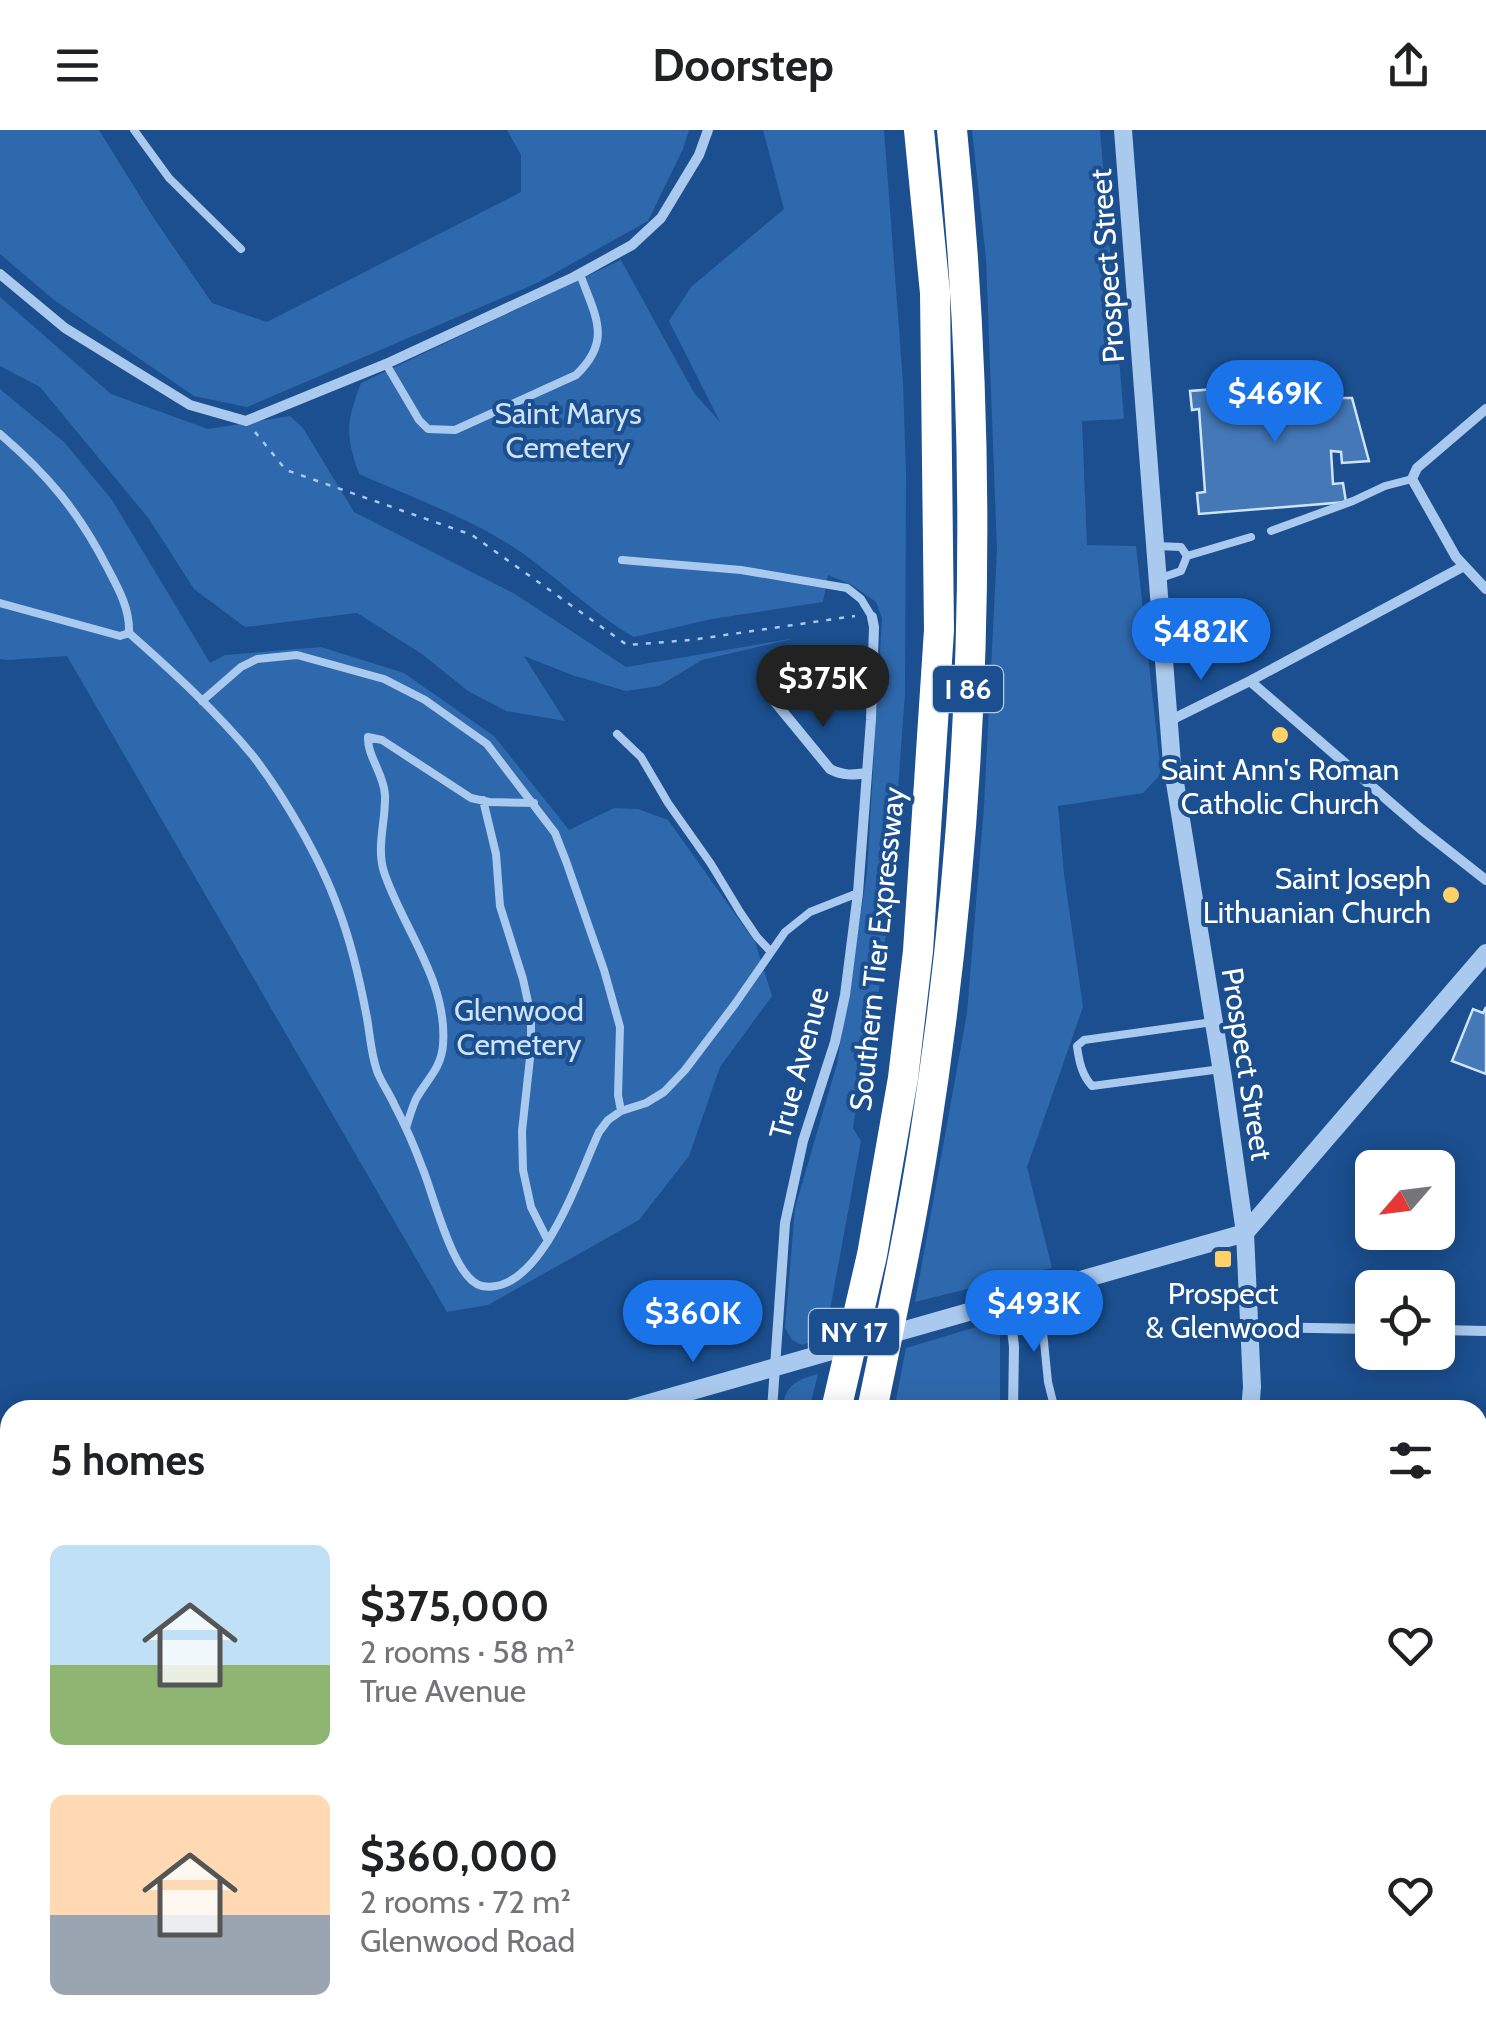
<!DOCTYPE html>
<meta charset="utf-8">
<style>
:root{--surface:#fff;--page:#f2f2f2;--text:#202124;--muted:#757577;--accent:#1a73e8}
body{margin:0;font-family:Cabin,sans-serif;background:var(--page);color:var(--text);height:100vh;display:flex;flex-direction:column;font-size:38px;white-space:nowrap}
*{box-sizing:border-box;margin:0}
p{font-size:32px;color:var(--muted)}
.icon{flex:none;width:55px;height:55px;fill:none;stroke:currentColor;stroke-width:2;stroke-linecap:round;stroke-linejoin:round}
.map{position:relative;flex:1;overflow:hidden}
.panel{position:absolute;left:0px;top:1270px;width:1488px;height:642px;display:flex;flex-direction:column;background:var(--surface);border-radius:30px 30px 0 0;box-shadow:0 5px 25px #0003}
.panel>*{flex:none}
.needle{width:65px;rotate:242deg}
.tools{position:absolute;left:1355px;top:1020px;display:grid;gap:20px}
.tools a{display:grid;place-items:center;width:100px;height:100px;border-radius:15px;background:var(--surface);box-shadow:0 5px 25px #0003;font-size:50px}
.price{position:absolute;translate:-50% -85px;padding:0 22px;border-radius:35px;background:var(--accent);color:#fff;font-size:32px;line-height:65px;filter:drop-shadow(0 2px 5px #0008)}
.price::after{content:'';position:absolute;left:50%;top:60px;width:30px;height:22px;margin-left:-15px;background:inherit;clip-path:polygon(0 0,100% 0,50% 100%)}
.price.selected{background:#222;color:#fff}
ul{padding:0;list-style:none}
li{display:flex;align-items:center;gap:30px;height:250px;padding:0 50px}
li span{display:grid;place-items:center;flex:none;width:280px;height:200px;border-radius:15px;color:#555}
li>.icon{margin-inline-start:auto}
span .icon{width:120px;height:120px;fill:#fffc;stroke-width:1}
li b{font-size:42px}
h2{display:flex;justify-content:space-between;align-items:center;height:120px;padding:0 50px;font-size:42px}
header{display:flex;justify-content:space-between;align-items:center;height:130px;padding:0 50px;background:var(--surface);font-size:45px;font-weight:700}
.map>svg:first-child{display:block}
</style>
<header><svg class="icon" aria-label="menu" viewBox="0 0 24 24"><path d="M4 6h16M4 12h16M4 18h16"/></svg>Doorstep<svg class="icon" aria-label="share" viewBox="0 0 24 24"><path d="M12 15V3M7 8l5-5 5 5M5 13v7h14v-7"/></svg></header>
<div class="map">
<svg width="1486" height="1912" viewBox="0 0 1486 1912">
<rect width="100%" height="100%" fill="#1b4f8f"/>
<path fill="#2e69ad" d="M0,0H99L151,84L212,173L267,192L521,62V25L507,0H689L683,19L648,91L537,153L247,277L194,266L54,170L0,124Z
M763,0H884L903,252L906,343L905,564L889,780L866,963L856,978L853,998L861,1011L825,1207L802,1215L792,1210L785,1198L795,1078L837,934L867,743L882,488L876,472L852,455L828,445L823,472L712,489L634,507C591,482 556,446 515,418C467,387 411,367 359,344C345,303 346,293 361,253L621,130L694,263L720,292L669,191L691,157L784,79Z
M972,0H1100L1124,289L1082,291L1087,415L1136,416L1161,644L1143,663L1058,676L1064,744L1083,877L1027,1037L1052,1138L915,1172L967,883L984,676L997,420L986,129Z
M0,167L111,264L208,299L290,286L303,298L354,382L515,464L626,537L796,508L702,530L659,556L626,561L572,545L524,526L565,591L506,581L468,561L422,524L357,483L245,497L194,459L149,389L40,257L0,236Z
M0,259L64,312L112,370L210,533L225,525L321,517L404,543L494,606L569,700L614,678L638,679L668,690L755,812L772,866L720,937L689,1026L639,1090L488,1175L447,1182L67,526L7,530L0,529Z
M993,1192L1000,1205V1280H894L906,1218Z
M818,1244L809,1280H780L781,1271L784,1270C789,1252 801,1249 818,1244Z
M0,1425L10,1426V1494L0,1486Z
M0,1798L10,1813V1902L45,1903L44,1912H0Z"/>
<path fill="#4478b7" stroke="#cfe3fa" stroke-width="2.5" d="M1335,250L1334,268H1352L1369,331L1342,333L1341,322L1331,321L1333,354L1343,353L1346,372L1199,384L1197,363L1205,362L1199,279L1192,280L1190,261Z
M1486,877V944L1452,931L1473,879L1483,883Z"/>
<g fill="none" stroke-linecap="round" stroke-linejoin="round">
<path stroke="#a9c9ee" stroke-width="2.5" stroke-dasharray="5 8" stroke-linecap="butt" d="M255,302L286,340L472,405L627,515L691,510L855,486"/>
<path stroke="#a9c9ee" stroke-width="8" d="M134,0L169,48L241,119
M386,234L419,290L428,299L455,300L576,245C613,210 595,186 580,144
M0,304C48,345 78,381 107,437C118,458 130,478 129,503L120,506L0,473
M1271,401L1353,371L1385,356L1412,349
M1156,416L1181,417L1187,426L1251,407
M622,430L741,440L847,458L861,469L872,487
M1158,449L1181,441L1187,426
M129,503C172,541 216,581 253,626C284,666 321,730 338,778C352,814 360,851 367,888C370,905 371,924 377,941C381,952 389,963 394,974C405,995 414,1015 422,1037C433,1062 453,1150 482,1156C541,1167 580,1042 599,1002L608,990L621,981L646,973L664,962L685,940L735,874L785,802L810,782L858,763
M202,571L241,537L257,529L297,525L384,549L425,570L487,614L555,703L566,731L604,840L620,897L618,965L621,981
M775,572C808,545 832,540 872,554
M617,604L641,627L668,673L711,734L740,782L757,807L771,822
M483,670L496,724L500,776L523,849L531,886V919L522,1001L523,1040L531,1077L548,1111
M1213,892L1084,910L1077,916C1079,932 1082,945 1092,956L1221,939
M406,998C409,988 412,978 416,969C427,949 441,939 443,915C448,851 403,799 384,742C376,717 386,690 385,665C384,644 367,626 368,607L382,610L471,668L489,672L534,673
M1039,1162L1048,1252L1055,1280"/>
<path stroke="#a9c9ee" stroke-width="10" d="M0,144L65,198L190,275L246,291L386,234L574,147L632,115L661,88L699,25L708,0
M1486,279L1417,338L1412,349L1456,427L1486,459
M1250,551L1421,699L1486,750
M775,572L830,639C843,646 853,645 867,643
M1169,591L1250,551L1464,436
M1009,1171L1014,1217L1013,1280
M1249,1197L1372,1199
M1438,1200L1486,1201
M772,1280L785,1093L803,1011L835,912L845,865L858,763L871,590L874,497L872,487
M1478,1422H1486
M0,1572L10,1563
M0,1625L10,1636
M1478,1647H1486
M1478,1874H1486
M138,1902V1912
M619,1912L623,1902
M881,1912L883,1902"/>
<path stroke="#a9c9ee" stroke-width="18" d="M1123,0L1172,634L1223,948L1245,1103L1252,1257L1250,1280
M625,1280L1245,1103L1486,823
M0,1322L10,1325
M1478,1810L1486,1797
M1152,1902L1153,1912
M1412,1912L1418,1902"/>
<path stroke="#fff" stroke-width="30" d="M836,1280L872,1125L903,948L918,821L939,500L935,163L919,0
M872,1280C891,1188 911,1097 925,1005C977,673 986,334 952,0
M666,1912L670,1902
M714,1912L716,1902"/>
</g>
<g fill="#ffd166" stroke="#1b4f8f" stroke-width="4">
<circle cx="1280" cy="605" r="10"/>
<circle cx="1451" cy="765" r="10"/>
<rect x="1213" y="1119" width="20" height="20" rx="5"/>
</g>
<g text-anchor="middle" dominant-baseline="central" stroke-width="8" stroke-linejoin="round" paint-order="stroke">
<g fill="#1b4f8f" stroke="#bbcadd" stroke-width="2.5">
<rect x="933" y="536" width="70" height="46" rx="8"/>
<rect x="809" y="1179" width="90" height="46" rx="8"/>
</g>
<g font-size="28" font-weight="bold" fill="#fff">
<text x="968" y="559">I 86</text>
<text x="854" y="1202">NY 17</text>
</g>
<g font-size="30" fill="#fff" stroke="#1b4f8f">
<text transform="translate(1107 136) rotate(-94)">Prospect Street</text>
<text transform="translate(877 819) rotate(-84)">Southern Tier Expressway</text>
<text transform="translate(799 933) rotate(-75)">True Avenue</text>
<text transform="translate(1247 934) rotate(81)">Prospect Street</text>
</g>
<g font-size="30" fill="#cfe3fa" stroke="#1b4f8f">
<text x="568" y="283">Saint Marys<tspan x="568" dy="34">Cemetery</tspan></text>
<text x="519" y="880">Glenwood<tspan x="519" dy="34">Cemetery</tspan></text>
</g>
<g font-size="30" fill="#fff" stroke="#1b4f8f">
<text x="1280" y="639">Saint Ann's Roman<tspan x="1280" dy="34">Catholic Church</tspan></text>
<text x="1431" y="748" text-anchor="end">Saint Joseph<tspan x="1431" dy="34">Lithuanian Church</tspan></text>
<text x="1223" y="1163">Prospect<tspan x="1223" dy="34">&amp; Glenwood</tspan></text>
</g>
</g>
</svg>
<div class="tools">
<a><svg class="needle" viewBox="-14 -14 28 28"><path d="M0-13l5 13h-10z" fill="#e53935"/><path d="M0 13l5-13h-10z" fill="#757577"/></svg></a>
<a><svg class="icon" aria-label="locate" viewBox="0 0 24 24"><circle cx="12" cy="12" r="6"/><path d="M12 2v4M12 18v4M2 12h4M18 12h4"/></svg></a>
</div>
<b class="price" style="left:1275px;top:315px">$469K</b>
<b class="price" style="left:1201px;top:553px">$482K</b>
<b class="price selected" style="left:823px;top:600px">$375K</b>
<b class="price" style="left:1034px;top:1225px">$493K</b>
<b class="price" style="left:693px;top:1235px">$360K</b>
<section class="panel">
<h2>5 homes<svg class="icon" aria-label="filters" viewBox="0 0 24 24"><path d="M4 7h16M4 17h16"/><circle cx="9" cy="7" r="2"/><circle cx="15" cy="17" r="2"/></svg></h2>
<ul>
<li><span style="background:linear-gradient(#bfe0f5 60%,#8fb573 0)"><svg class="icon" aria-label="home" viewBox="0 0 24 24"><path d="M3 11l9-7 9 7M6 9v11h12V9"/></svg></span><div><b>$375,000</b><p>2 rooms · 58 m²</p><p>True Avenue</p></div><svg class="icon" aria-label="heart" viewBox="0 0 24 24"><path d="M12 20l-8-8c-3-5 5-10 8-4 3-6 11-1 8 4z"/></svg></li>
<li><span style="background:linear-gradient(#ffd9b3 60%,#9aa5b1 0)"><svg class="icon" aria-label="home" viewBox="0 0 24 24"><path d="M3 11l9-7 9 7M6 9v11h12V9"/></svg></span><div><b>$360,000</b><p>2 rooms · 72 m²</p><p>Glenwood Road</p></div><svg class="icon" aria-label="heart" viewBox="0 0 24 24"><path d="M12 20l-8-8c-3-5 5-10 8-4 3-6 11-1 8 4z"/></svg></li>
</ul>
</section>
</div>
